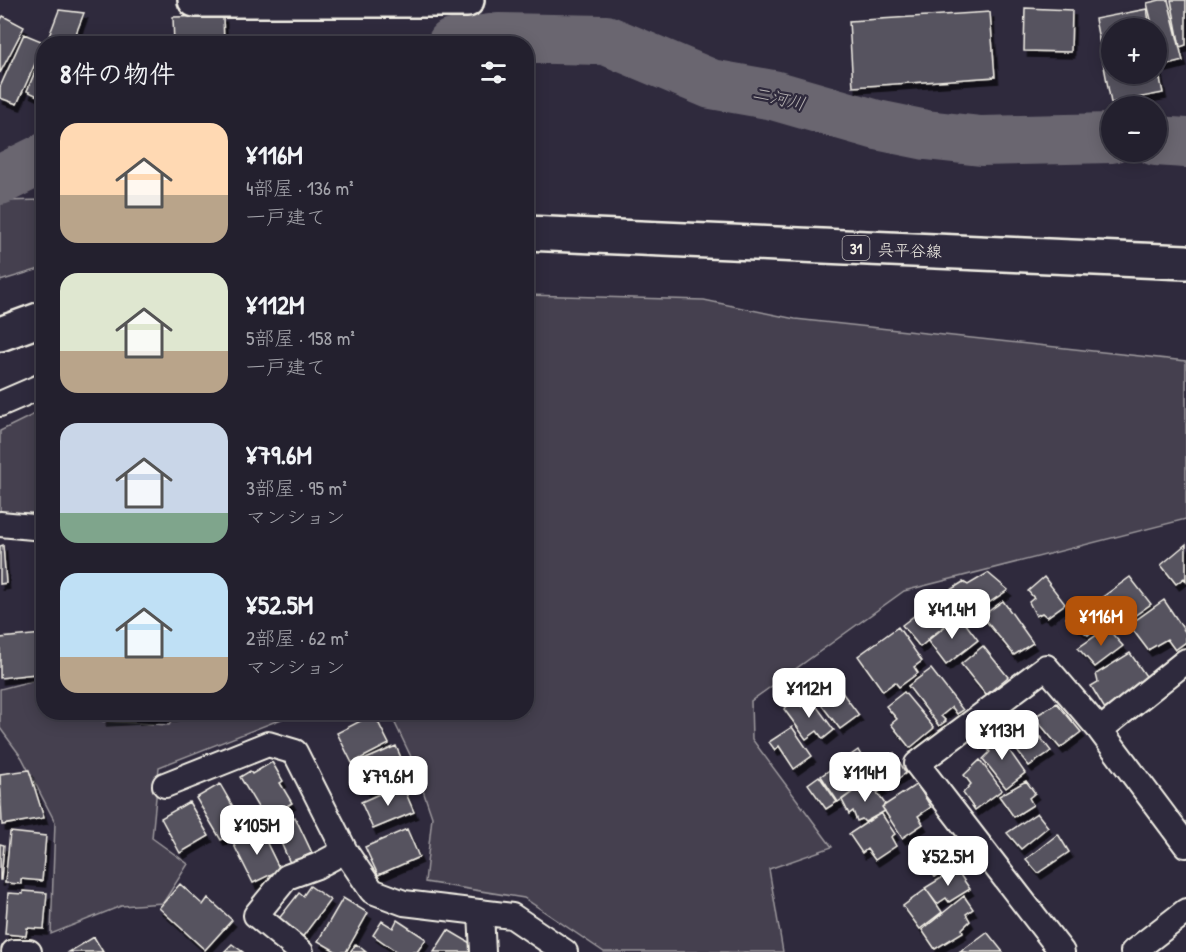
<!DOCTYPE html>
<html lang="ja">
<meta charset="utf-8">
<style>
:root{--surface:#23202e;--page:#2b2836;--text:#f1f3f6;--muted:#a3a3aa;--line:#403e4a;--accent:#b45309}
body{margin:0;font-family:"Patrick Hand","Klee One",sans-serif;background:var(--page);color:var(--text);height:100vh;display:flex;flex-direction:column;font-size:22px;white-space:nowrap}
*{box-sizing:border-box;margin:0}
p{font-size:20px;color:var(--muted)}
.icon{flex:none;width:33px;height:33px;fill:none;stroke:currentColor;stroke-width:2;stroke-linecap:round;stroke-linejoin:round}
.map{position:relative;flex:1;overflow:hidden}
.side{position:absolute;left:36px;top:36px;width:498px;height:684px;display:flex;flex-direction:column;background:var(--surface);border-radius:24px;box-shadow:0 3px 15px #0003,0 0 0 2px var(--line)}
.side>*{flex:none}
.controls{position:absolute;left:1101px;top:18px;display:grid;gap:12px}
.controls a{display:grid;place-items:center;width:66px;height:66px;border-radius:50%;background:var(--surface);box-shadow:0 3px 15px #0003,0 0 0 2px var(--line);font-size:30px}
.price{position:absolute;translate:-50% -51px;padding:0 14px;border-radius:12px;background:#fff;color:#222;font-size:20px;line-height:39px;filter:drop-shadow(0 2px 3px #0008)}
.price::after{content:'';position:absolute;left:50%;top:36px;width:18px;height:14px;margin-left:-9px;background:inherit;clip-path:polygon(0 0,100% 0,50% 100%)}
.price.selected{background:var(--accent);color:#fff}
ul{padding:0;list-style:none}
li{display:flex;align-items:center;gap:18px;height:150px;padding:0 24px}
li span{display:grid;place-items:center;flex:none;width:168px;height:120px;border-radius:18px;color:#555}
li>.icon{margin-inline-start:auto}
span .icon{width:72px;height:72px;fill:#fffc;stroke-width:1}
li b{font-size:26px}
h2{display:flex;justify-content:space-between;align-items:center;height:72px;padding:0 24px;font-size:26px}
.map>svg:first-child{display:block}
</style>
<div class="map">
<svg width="1186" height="952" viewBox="0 0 1186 952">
<defs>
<filter id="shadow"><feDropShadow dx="3.5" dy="6" stdDeviation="0" flood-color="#0009"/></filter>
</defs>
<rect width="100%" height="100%" fill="#2f2a3d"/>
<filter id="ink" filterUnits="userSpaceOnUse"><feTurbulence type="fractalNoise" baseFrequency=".0167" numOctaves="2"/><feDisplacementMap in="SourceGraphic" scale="12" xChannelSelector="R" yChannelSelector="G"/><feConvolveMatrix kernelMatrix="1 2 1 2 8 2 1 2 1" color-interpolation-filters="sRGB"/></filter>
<g filter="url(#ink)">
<path fill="#454050" stroke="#9c989c" stroke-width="1.5" d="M43,200V268L0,281V201Z
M527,295L704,300L795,319L1186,361V519L904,591L751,701L752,739L832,847L769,869L783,952H604L524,898L425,882L432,817L413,761L391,715L384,713L526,712Z
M43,410V513H0V431Z
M43,678L44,712L101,713L103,721L169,725L178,713L287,712L289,716L159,767L152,838L188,864L163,903L121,906L51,934L55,822L22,758L0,728V689Z"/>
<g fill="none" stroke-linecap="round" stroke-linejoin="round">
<path stroke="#6a6670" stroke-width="50" d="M452,44L498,38L606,40L711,84L773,95L877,125L926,135L981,141L1112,138
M1156,141L1186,143
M0,180L44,158"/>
</g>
<path fill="#56525f" stroke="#f4f1e8" stroke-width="1.5" filter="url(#shadow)" d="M1160,0H1168L1183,61L1163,66L1156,28H1153L1147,3Z
M1171,0H1186V45L1180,47Z
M1025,8L1072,10L1071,52L1024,51Z
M1147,9L1150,28H1112V74H1156V59L1163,93L1111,103L1095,19Z
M59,10L84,13L72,44H46Z
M990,12L995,77L853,87L849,21Z
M3,16L24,27L0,73V21Z
M223,16L224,44H174L173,17Z
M24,34L46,43L44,44L17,104L0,98V87Z
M44,50V99L27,91Z
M1186,544V581L1184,578L1176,584L1161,565Z
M3,545L6,583L0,584V546Z
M988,573L1008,590L990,602L987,599L984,602L987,607L978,616L973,608L966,614L947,592L963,582L968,585Z
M1044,577L1065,604L1047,617L1042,613L1036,616L1029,602L1034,598L1028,591Z
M1130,577L1151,604L1120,626L1100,599Z
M941,592L959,615L920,647L902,625L919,612L922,616L929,610L925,604Z
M1084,599L1104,621L1088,635L1066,618Z
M1164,600L1186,633V642L1175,650L1167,639L1148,650L1129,625Z
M1003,601L1033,643L1014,655L982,616Z
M959,615L978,640L946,665L927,640Z
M898,627L922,661L914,667L918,673L899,687L895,682L883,691L858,656Z
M1107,628L1123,646L1095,667L1078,648Z
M43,634L44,673L0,678V638Z
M983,646L1008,677L986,695L961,664Z
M1130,653L1148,679L1105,709L1091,686L1098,682L1096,674Z
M931,669L963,710L957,714L952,707L941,716L946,721L939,726L908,686Z
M835,683L859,715L840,729L816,698Z
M904,692L934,728L910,748L891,724L897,719L886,706Z
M796,699L802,707L812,700L834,730L823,739L817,731L806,739L784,709Z
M1057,703L1081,732L1060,748L1034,717Z
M103,712H173L174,716L103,720Z
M374,714L389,744L352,763L337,733Z
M1028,721L1051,751L1029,766L1007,738Z
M792,727L812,756L794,769L779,746L775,750L769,742Z
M995,730L1025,773L1006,788L983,759L990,752L983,741Z
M396,746L408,774L367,792L355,764Z
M858,750L873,777L838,802L821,776Z
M894,753L906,773L886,787L873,772Z
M980,760L1002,790L975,810L963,793L971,784L964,775Z
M272,762L283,781L280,783L292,803L265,819L240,777L250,771L252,774Z
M29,770L44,818L2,825L0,774Z
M819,776L837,802L826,809L808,784Z
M878,781L883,789L877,793L885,804L882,807L885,811L865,822L862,819L857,821L853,811L849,814L842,800L858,788L861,792Z
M1026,781L1035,793L1029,798L1033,805L1014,817L999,796Z
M220,784L244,826L221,840L196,798Z
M402,784L414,812L373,829L361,802Z
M917,784L931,807L918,816L923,824L902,838L882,807Z
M189,802L209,836L180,853L161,818Z
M881,813L895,834L891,837L896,846L875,860L867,849L862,853L849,834Z
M1037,813L1048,827L1021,849L1007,833Z
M295,817L312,853L290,863L274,827Z
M260,829L280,870L253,883L233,843Z
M407,829L419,857L378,875L365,847Z
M10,832L46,836L42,881L21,879V884L5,883Z
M1058,834L1069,852L1038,873L1026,859Z
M936,843L938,847L944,843L956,862L935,877L919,855Z
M0,844L4,845L1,880H0Z
M956,869L970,889L949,902L946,898L937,904L925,888Z
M180,884L203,905L208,898L232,920L205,950L159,908Z
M310,886L330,900L301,939L277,921L299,893L303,896Z
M926,889L942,912L920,929L903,906Z
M23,891L47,893L44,929L27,928L26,936L5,934L8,893L23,894Z
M964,896L973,909L966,914L970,921L962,929L963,932L935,949L922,930Z
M343,898L368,913L346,952H337L318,941Z
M397,920L426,939L417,952H397L373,935L382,921L393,928Z
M448,930L477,947L474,952H434Z
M987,932L1003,952H960Z
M94,937L103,952H69Z
M232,944L243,952H224Z
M356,944L366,952H350Z"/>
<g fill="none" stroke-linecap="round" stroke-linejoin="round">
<defs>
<path id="lane" d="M44,540V548"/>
<path id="street" d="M0,404L44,385
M0,524L44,528
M1100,730L1186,845
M165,785L268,744L295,752L345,851L372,891L404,903L512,916L565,952
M481,913L483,952
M14,952H29
M301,952L256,915L287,877L317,866L345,851
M1062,952L917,764L1046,667L1100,730L1186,661
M1133,952L1186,911"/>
<path id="secondary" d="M195,0H467"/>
<path id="primary" d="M526,233L1186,262
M0,334L44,318"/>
</defs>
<use href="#lane" stroke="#f4f1e8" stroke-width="16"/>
<use href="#street" stroke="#f4f1e8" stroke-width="28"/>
<use href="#secondary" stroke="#f4f1e8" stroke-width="38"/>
<use href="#primary" stroke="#f4f1e8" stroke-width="38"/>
<use href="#lane" stroke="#2f2a3d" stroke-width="12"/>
<use href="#street" stroke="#2f2a3d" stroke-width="24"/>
<use href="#secondary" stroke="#2f2a3d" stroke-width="33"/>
<use href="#primary" stroke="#2f2a3d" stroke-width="33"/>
</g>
</g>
<g text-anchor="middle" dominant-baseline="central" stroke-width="4.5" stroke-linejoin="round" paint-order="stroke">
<rect fill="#2f2a3d" stroke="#b9b5b5" stroke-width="1.5" x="842.5" y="236" width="27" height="24" rx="4.5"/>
<g font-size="15" font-weight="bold" fill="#f4f1e8">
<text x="856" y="248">31</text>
</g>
<g font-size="16" fill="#f4f1e8" stroke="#2f2a3d">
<text transform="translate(910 250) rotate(2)">呉平谷線</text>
</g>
<g font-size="18" font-style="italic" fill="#b6b2b2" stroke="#2f2a3d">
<text transform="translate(779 98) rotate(13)">二河川</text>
</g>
</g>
</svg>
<div class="controls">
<a>+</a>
<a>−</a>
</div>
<b class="price" style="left:952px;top:640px">¥41.4M</b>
<b class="price selected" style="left:1101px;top:647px">¥116M</b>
<b class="price" style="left:809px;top:719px">¥112M</b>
<b class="price" style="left:1002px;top:761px">¥113M</b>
<b class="price" style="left:865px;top:803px">¥114M</b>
<b class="price" style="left:388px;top:807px">¥79.6M</b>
<b class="price" style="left:257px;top:856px">¥105M</b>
<b class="price" style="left:948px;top:887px">¥52.5M</b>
<section class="side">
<h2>8件の物件<svg class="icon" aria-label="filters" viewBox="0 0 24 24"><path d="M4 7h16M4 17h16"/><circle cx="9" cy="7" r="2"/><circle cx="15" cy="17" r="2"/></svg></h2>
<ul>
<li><span style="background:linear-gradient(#ffd9b3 60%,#b9a48a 0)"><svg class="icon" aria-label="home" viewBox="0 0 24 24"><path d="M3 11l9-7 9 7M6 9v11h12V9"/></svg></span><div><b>¥116M</b><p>4部屋 · 136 m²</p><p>一戸建て</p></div></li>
<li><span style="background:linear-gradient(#dfe7d0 65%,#b9a48a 0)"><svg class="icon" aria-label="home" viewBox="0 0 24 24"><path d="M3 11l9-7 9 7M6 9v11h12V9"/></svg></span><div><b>¥112M</b><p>5部屋 · 158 m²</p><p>一戸建て</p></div></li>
<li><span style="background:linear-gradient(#c9d6e8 75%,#7fa58c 0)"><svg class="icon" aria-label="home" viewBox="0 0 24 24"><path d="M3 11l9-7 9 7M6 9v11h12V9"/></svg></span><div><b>¥79.6M</b><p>3部屋 · 95 m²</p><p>マンション</p></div></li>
<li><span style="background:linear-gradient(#bfe0f5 70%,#b9a48a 0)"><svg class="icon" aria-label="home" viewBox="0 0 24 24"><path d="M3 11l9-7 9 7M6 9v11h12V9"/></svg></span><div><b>¥52.5M</b><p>2部屋 · 62 m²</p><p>マンション</p></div></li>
</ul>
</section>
</div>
